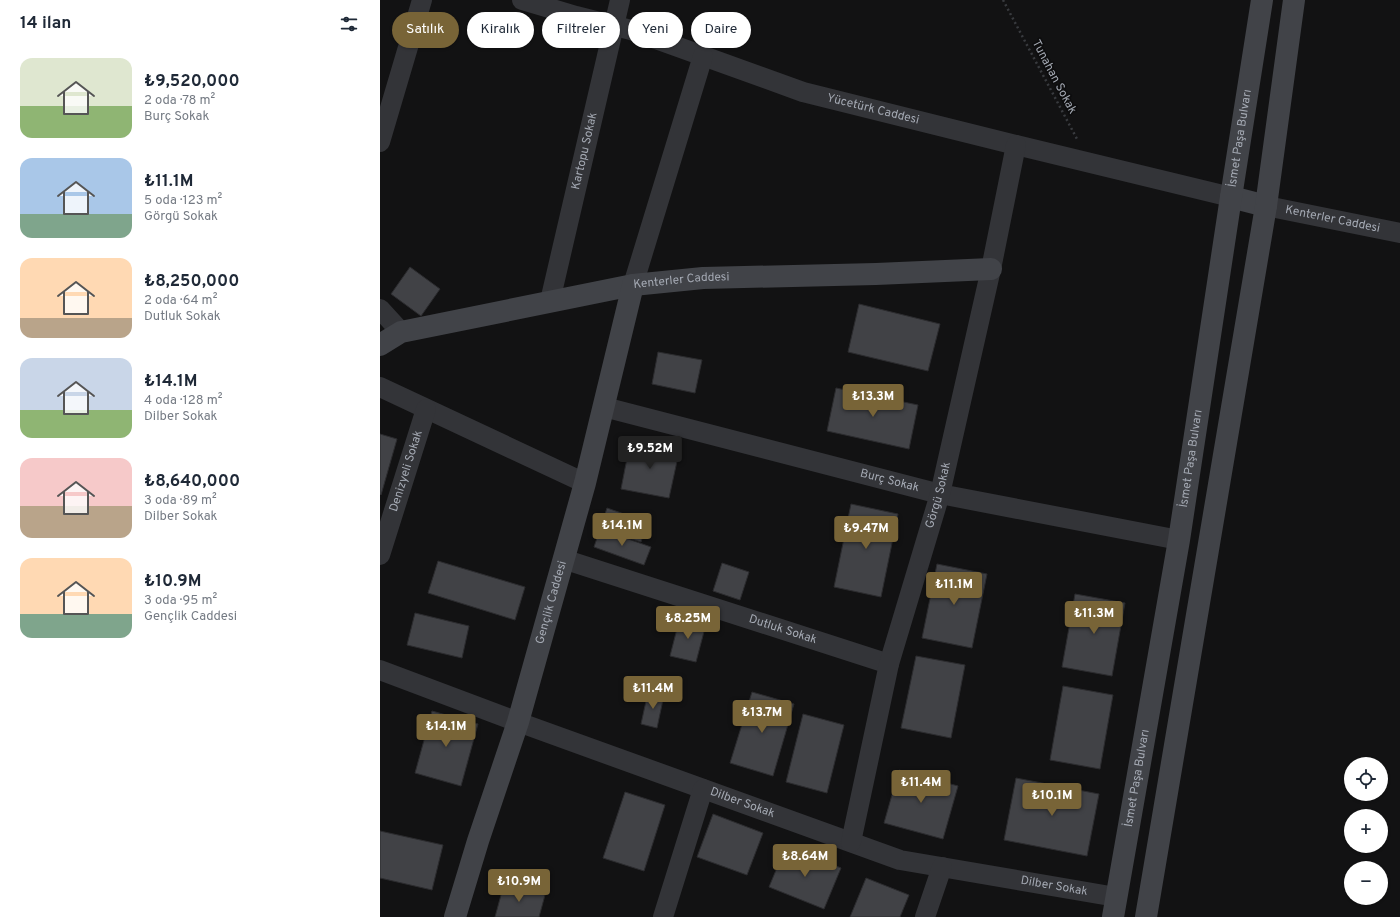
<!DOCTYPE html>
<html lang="tr">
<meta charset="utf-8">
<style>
:root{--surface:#fff;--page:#f2f2f3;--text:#1f2937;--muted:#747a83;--accent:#786437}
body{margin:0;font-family:Overpass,sans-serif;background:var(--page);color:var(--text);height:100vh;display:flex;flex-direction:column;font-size:15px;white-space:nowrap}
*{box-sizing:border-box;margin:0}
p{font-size:13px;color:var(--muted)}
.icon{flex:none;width:22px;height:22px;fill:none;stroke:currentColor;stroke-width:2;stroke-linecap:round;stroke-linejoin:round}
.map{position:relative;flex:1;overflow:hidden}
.details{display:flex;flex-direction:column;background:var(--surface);width:380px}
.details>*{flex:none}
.hud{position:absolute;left:12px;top:12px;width:380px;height:36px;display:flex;gap:8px}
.tools{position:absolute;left:964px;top:757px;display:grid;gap:8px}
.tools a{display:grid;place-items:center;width:44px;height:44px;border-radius:50%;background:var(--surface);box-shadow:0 1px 3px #0004;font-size:20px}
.price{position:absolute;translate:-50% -34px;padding:0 9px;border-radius:4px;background:var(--accent);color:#fff;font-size:13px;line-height:26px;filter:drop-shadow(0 1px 2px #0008)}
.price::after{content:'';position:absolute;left:50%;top:24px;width:12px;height:9px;margin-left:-6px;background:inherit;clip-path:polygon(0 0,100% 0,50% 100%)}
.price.active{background:#222;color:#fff}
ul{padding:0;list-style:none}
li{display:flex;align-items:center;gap:12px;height:100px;padding:0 20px}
li span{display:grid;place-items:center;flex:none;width:112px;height:80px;border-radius:12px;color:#555}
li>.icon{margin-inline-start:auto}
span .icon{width:48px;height:48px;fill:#fffc;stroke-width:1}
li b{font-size:17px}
h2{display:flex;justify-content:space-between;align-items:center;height:48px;padding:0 20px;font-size:17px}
.pill{padding:0 14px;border-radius:18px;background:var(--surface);box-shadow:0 1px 3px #0004;font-size:14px;line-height:36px}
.pill.active{background:var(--accent);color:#fff}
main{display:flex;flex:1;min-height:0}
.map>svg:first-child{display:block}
</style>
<main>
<section class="details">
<h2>14 ilan<svg class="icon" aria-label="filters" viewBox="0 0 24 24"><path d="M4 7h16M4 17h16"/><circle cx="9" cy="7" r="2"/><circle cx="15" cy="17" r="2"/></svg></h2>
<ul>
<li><span style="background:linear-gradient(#dfe7d0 60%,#8fb573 0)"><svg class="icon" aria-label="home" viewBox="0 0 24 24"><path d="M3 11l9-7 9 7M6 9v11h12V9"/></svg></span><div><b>₺9,520,000</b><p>2 oda · 78 m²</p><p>Burç Sokak</p></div></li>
<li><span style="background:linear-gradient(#a9c7e8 70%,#7fa58c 0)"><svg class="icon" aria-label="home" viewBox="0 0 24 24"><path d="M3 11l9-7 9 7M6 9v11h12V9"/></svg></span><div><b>₺11.1M</b><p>5 oda · 123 m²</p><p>Görgü Sokak</p></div></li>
<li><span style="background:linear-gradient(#ffd9b3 75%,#b9a48a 0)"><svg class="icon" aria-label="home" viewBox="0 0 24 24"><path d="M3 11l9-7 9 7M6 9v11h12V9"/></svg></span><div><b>₺8,250,000</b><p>2 oda · 64 m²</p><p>Dutluk Sokak</p></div></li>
<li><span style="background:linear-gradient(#c9d6e8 65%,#8fb573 0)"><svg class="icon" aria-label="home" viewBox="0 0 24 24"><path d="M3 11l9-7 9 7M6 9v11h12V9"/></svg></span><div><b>₺14.1M</b><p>4 oda · 128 m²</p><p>Dilber Sokak</p></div></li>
<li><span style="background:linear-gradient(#f6c9c9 60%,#b9a48a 0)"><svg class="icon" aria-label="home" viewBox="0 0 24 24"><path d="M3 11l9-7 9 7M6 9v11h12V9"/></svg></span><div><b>₺8,640,000</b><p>3 oda · 89 m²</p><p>Dilber Sokak</p></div></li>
<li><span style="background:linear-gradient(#ffd9b3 70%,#7fa58c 0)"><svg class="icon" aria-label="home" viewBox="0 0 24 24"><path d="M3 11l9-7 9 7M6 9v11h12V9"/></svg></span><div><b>₺10.9M</b><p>3 oda · 95 m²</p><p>Gençlik Caddesi</p></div></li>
</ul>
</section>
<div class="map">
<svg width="1020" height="917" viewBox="0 0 1020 917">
<rect width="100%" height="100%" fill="#121213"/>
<path fill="#414246" stroke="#2c2c2f" d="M30,267L60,289L41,316L11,294Z
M479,304L560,324L548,371L468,352Z
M278,352L322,360L315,393L272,384Z
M456,388L538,405L529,449L447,431Z
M0,434L17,439L1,495L0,494Z
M250,443L299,452L289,498L241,489Z
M471,504L518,514L501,597L454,587Z
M227,508L267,522L261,542L220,529Z
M220,529L271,547L264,565L214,547Z
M58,561L145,587L135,620L48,593Z
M342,563L369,572L360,600L333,591Z
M557,564L607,574L592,648L542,638Z
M695,594L745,603L732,676L682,667Z
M35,613L89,626L82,658L27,645Z
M300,617L326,624L316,662L290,656Z
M536,656L585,665L571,738L521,728Z
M683,686L733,695L720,769L670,760Z
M268,692L284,695L277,728L261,724Z
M372,692L414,704L393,776L350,763Z
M52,711L98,724L81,786L35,773Z
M423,714L464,725L447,793L406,782Z
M519,770L578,786L563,839L504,823Z
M636,778L719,794L707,856L624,840Z
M245,792L285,805L264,871L223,858Z
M333,814L383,833L367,875L317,857Z
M0,831L63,845L52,890L0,878Z
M406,846L461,868L444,909L389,887Z
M486,878L529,895L520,917H470Z
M124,884L165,895L159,917H115Z"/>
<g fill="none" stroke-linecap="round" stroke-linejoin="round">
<path stroke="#393b3f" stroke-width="2.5" stroke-dasharray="2 3" stroke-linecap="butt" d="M623,0L697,139"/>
<g stroke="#333438" stroke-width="20">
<path id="s1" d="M142,0L196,16L251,30L423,92L636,145L851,197"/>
<path d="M0,142L42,0"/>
<path id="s2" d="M886,206L1020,233"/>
<path d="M253,285L323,56"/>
<path id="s3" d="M170,301L240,0"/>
<path d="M0,309L21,332"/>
<path d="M0,387L205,483"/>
<path id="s4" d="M224,407L560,494L799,540"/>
<path id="s5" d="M0,555L46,409"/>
<path id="s6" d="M183,559L509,664"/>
<path id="s7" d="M0,670L138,722L520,860L736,897"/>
<path id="s8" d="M471,842L509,664L560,494L611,269L636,145"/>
<path d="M283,917L323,789"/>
<path d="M545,917L562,867"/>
</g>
<g stroke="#414348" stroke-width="22">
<path d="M851,197L886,206"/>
<path id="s9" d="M0,345L21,332L253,285L323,278L496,274L611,269"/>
<path id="s10" d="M75,917L98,841L138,722L205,483L253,285"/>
<path id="s11" d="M733,917L799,540L851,197L882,0"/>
<path d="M766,917L886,206L914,0"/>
</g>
</g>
<g text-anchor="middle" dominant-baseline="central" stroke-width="3.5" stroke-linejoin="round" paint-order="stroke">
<g font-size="12" fill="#a4a9b3" stroke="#0d0d0e">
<text transform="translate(674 77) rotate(62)">Tunahan Sokak</text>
<text stroke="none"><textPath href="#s1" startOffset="368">Yücetürk Caddesi</textPath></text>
<text stroke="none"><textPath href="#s11" startOffset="789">İsmet Paşa Bulvarı</textPath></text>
<text stroke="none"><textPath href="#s3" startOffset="154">Kartopu Sokak</textPath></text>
<text stroke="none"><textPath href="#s2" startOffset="68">Kenterler Caddesi</textPath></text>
<text stroke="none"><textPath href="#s9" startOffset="310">Kenterler Caddesi</textPath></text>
<text stroke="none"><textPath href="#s11" startOffset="465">İsmet Paşa Bulvarı</textPath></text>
<text stroke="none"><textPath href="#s5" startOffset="88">Denizyeli Sokak</textPath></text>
<text stroke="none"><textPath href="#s4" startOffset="295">Burç Sokak</textPath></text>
<text stroke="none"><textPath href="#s8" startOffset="358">Görgü Sokak</textPath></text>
<text stroke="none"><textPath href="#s10" startOffset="329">Gençlik Caddesi</textPath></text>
<text stroke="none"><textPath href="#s6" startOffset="231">Dutluk Sokak</textPath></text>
<text stroke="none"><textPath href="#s11" startOffset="141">İsmet Paşa Bulvarı</textPath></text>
<text stroke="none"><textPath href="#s7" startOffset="386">Dilber Sokak</textPath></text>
<text stroke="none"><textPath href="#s7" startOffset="710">Dilber Sokak</textPath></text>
</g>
</g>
</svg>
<div class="tools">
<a><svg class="icon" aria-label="locate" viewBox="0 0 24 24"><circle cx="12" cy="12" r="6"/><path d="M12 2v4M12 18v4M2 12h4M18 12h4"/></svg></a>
<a>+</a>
<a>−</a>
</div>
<b class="price" style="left:493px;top:418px">₺13.3M</b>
<b class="price active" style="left:270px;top:470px">₺9.52M</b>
<b class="price" style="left:242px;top:547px">₺14.1M</b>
<b class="price" style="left:486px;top:550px">₺9.47M</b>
<b class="price" style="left:574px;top:606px">₺11.1M</b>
<b class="price" style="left:714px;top:635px">₺11.3M</b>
<b class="price" style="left:308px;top:640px">₺8.25M</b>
<b class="price" style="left:273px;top:710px">₺11.4M</b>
<b class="price" style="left:382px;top:734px">₺13.7M</b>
<b class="price" style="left:66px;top:748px">₺14.1M</b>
<b class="price" style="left:541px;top:804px">₺11.4M</b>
<b class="price" style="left:672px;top:817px">₺10.1M</b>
<b class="price" style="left:425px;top:878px">₺8.64M</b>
<b class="price" style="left:139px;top:903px">₺10.9M</b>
<div class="hud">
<a class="pill active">Satılık</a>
<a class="pill">Kiralık</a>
<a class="pill">Filtreler</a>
<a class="pill">Yeni</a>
<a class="pill">Daire</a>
</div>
</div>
</main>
